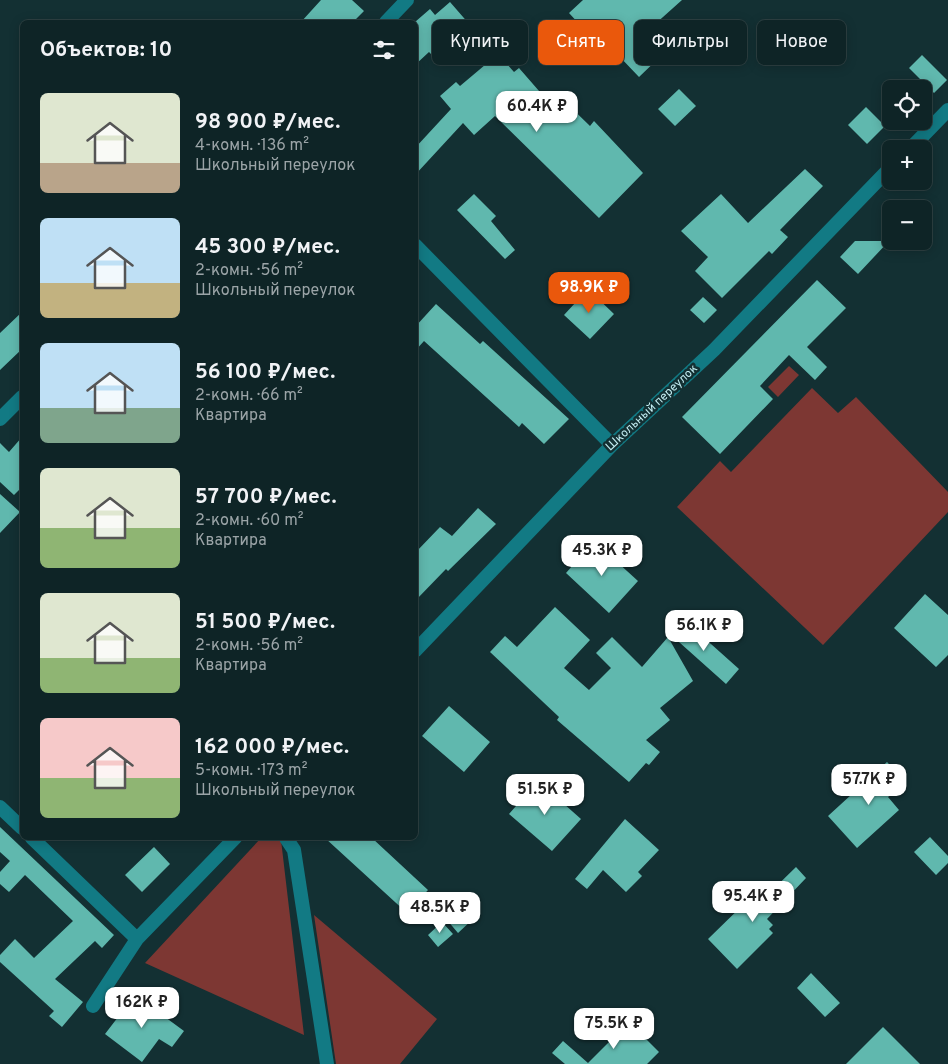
<!DOCTYPE html>
<html lang="ru">
<meta charset="utf-8">
<style>
:root{--surface:#0e2426;--page:#1c3032;--text:#f1f3f6;--muted:#9ba4a7;--line:#2e4143;--accent:#ea580c}
body{margin:0;font-family:Overpass,sans-serif;background:var(--page);color:var(--text);height:100vh;display:flex;flex-direction:column;font-size:19px;white-space:nowrap}
*{box-sizing:border-box;margin:0}
p{font-size:16px;color:var(--muted)}
.icon{flex:none;width:28px;height:28px;fill:none;stroke:currentColor;stroke-width:2;stroke-linecap:round;stroke-linejoin:round}
.map{position:relative;flex:1;overflow:hidden}
.side{position:absolute;left:20px;top:20px;width:398px;height:820px;display:flex;flex-direction:column;background:var(--surface);border-radius:8px;box-shadow:0 2px 12px #0003,0 0 0 1px var(--line)}
.side>*{flex:none}
.hud{position:absolute;left:432px;top:20px;width:440px;height:45px;display:flex;gap:10px}
.tools{position:absolute;left:882px;top:80px;display:grid;gap:10px}
.tools a{display:grid;place-items:center;width:50px;height:50px;border-radius:8px;background:var(--surface);box-shadow:0 2px 12px #0003,0 0 0 1px var(--line);font-size:25px}
.price{position:absolute;translate:-50% -42px;padding:0 11px;border-radius:10px;background:#fff;color:#222;font-size:16px;line-height:32px;filter:drop-shadow(0 1px 2px #0008)}
.price::after{content:'';position:absolute;left:50%;top:30px;width:15px;height:11px;margin-left:-8px;background:inherit;clip-path:polygon(0 0,100% 0,50% 100%)}
.price.active{background:var(--accent);color:#fff}
ul{padding:0;list-style:none}
li{display:flex;align-items:center;gap:15px;height:125px;padding:0 20px}
li span{display:grid;place-items:center;flex:none;width:140px;height:100px;border-radius:8px;color:#555}
li>.icon{margin-inline-start:auto}
span .icon{width:60px;height:60px;fill:#fffc;stroke-width:1}
li b{font-size:21px}
h2{display:flex;justify-content:space-between;align-items:center;height:60px;padding:0 20px;font-size:21px}
.tag{padding:0 18px;border-radius:8px;background:var(--surface);box-shadow:0 2px 12px #0003,0 0 0 1px var(--line);font-size:18px;line-height:45px}
.tag.active{background:var(--accent);color:#fff}
.map>svg:first-child{display:block}
</style>
<div class="map">
<svg width="948" height="1064" viewBox="0 0 948 1064">
<rect width="100%" height="100%" fill="#133033"/>
<path fill="#7d3733" d="M789,366L799,375L778,397L768,387Z
M812,388L838,413L856,397L948,492V512L823,645L677,507L720,461L731,472Z
M261,838H279L281,840L304,1035L145,963Z
M314,915L437,1019L400,1064H336Z"/>
<path fill="#60b8ae" d="M321,0H352L364,11L353,22H301Z
M583,0H682L644,34L663,54L639,77L598,34L593,39L569,13Z
M450,2L470,25L434,57L429,52L415,65V22L430,9L435,15Z
M498,54L514,72L519,68L546,99L554,91L590,126L594,121L643,173L599,218L495,116L474,135L463,123L415,175V148L451,109L440,96L456,82L460,86Z
M922,55L947,80L934,93L909,68Z
M679,89L696,106L675,126L658,109Z
M866,107L885,126L867,144L848,125Z
M805,169L823,186L780,230L788,237L772,254L769,251L722,298L695,271L708,257L681,231L721,194L748,223Z
M474,194L496,216L491,221L515,250L505,259L457,210Z
M855,241H889L858,274L840,257Z
M817,280L846,308L807,347L827,367L815,380L789,355L760,386L773,399L720,454L682,417Z
M588,289L614,314L590,339L564,315Z
M703,297L717,310L704,323L690,310Z
M436,304L480,344L483,341L569,419L544,444L522,423L519,427L424,341L415,351V327Z
M22,312V349L0,370V333Z
M22,437V487L14,495L0,482V443L9,452Z
M0,494L20,512L0,533Z
M478,508L496,524L448,571L446,569L415,601V553L440,527L452,536Z
M594,541L638,581L609,613L566,573Z
M925,594L948,615V655L936,667L894,628Z
M555,607L590,640L564,668L589,690L611,668L596,653L612,637L642,667L668,637L693,681L660,708L670,720L646,740L660,752L649,765L646,763L629,782L557,720L559,717L490,652L505,636L517,647Z
M683,619L739,669L726,684L670,634Z
M449,706L490,742L464,772L422,736Z
M887,762L906,782L888,797L899,810L857,848L828,816Z
M538,781L581,819L552,851L509,814Z
M625,819L659,850L638,872L642,876L626,892L603,870L587,889L575,879Z
M0,827L114,935L102,948L95,941L55,979L83,1002L62,1027L49,1016L54,1011L0,962V955L15,939L34,958L73,921L25,875L9,892L0,884V872L10,861L0,852Z
M930,837L948,856V863L936,875L914,852Z
M325,838H372L428,890L407,913Z
M154,847L170,864L142,892L125,875Z
M796,867L806,878L767,919L773,925L769,929L773,933L737,969L708,939L748,900L755,907Z
M462,907L473,919L458,933L447,920Z
M442,922L453,934L438,947L428,935Z
M811,973L840,1003L825,1017L797,988Z
M135,995L184,1031L172,1047L159,1039L142,1062L105,1034Z
M629,1022L659,1052L647,1064H565L552,1053L563,1041L588,1063Z
M883,1027L920,1064H846Z"/>
<g fill="none" stroke-linecap="round" stroke-linejoin="round">
<path stroke="#127a84" stroke-width="14" d="M386,22L407,0
M910,149L948,110
M415,245L612,445
M0,419L22,397
M415,651L612,445L714,350L891,167
M0,807L22,828
M32,838L137,939
M286,838L294,850L327,1064
M93,1006L137,939L235,838"/>
</g>
<g text-anchor="middle" dominant-baseline="central" stroke-width="5" stroke-linejoin="round" paint-order="stroke">
<g font-size="12" fill="#c5eff4" stroke="#133033">
<text transform="translate(652 408) rotate(-43)">Школьный переулок</text>
</g>
</g>
</svg>
<div class="tools">
<a><svg class="icon" aria-label="locate" viewBox="0 0 24 24"><circle cx="12" cy="12" r="6"/><path d="M12 2v4M12 18v4M2 12h4M18 12h4"/></svg></a>
<a>+</a>
<a>−</a>
</div>
<b class="price" style="left:537px;top:133px">60.4K ₽</b>
<b class="price active" style="left:589px;top:314px">98.9K ₽</b>
<b class="price" style="left:602px;top:577px">45.3K ₽</b>
<b class="price" style="left:704px;top:652px">56.1K ₽</b>
<b class="price" style="left:869px;top:806px">57.7K ₽</b>
<b class="price" style="left:545px;top:816px">51.5K ₽</b>
<b class="price" style="left:753px;top:923px">95.4K ₽</b>
<b class="price" style="left:440px;top:934px">48.5K ₽</b>
<b class="price" style="left:142px;top:1029px">162K ₽</b>
<b class="price" style="left:614px;top:1050px">75.5K ₽</b>
<div class="hud">
<a class="tag">Купить</a>
<a class="tag active">Снять</a>
<a class="tag">Фильтры</a>
<a class="tag">Новое</a>
</div>
<section class="side">
<h2>Объектов: 10<svg class="icon" aria-label="filters" viewBox="0 0 24 24"><path d="M4 7h16M4 17h16"/><circle cx="9" cy="7" r="2"/><circle cx="15" cy="17" r="2"/></svg></h2>
<ul>
<li><span style="background:linear-gradient(#dfe7d0 70%,#b9a48a 0)"><svg class="icon" aria-label="home" viewBox="0 0 24 24"><path d="M3 11l9-7 9 7M6 9v11h12V9"/></svg></span><div><b>98 900 ₽/мес.</b><p>4-комн. · 136 m²</p><p>Школьный переулок</p></div></li>
<li><span style="background:linear-gradient(#bfe0f5 65%,#c2b280 0)"><svg class="icon" aria-label="home" viewBox="0 0 24 24"><path d="M3 11l9-7 9 7M6 9v11h12V9"/></svg></span><div><b>45 300 ₽/мес.</b><p>2-комн. · 56 m²</p><p>Школьный переулок</p></div></li>
<li><span style="background:linear-gradient(#bfe0f5 65%,#7fa58c 0)"><svg class="icon" aria-label="home" viewBox="0 0 24 24"><path d="M3 11l9-7 9 7M6 9v11h12V9"/></svg></span><div><b>56 100 ₽/мес.</b><p>2-комн. · 66 m²</p><p>Квартира</p></div></li>
<li><span style="background:linear-gradient(#dfe7d0 60%,#8fb573 0)"><svg class="icon" aria-label="home" viewBox="0 0 24 24"><path d="M3 11l9-7 9 7M6 9v11h12V9"/></svg></span><div><b>57 700 ₽/мес.</b><p>2-комн. · 60 m²</p><p>Квартира</p></div></li>
<li><span style="background:linear-gradient(#dfe7d0 65%,#8fb573 0)"><svg class="icon" aria-label="home" viewBox="0 0 24 24"><path d="M3 11l9-7 9 7M6 9v11h12V9"/></svg></span><div><b>51 500 ₽/мес.</b><p>2-комн. · 56 m²</p><p>Квартира</p></div></li>
<li><span style="background:linear-gradient(#f6c9c9 60%,#8fb573 0)"><svg class="icon" aria-label="home" viewBox="0 0 24 24"><path d="M3 11l9-7 9 7M6 9v11h12V9"/></svg></span><div><b>162 000 ₽/мес.</b><p>5-комн. · 173 m²</p><p>Школьный переулок</p></div></li>
</ul>
</section>
</div>
